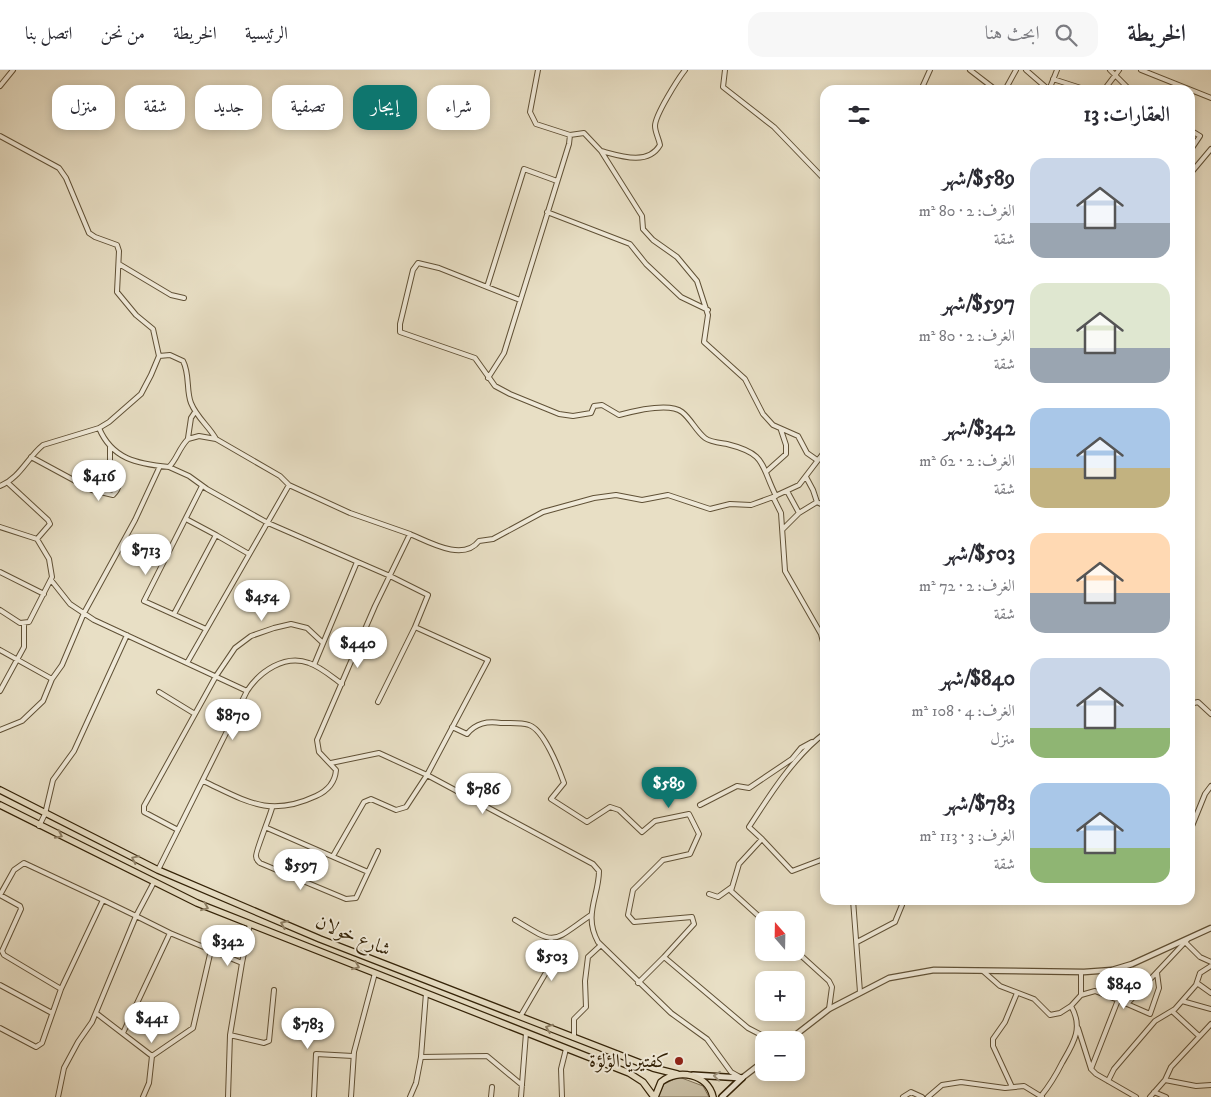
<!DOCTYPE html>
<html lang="ar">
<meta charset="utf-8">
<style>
:root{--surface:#fff;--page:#f7f7f7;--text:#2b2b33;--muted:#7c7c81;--line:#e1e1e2;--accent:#0f766e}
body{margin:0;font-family:"IM FELL DW Pica",Amiri,serif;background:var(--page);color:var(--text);direction:rtl;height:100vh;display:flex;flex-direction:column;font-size:19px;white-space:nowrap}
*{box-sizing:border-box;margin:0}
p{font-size:16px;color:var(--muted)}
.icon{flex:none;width:28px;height:28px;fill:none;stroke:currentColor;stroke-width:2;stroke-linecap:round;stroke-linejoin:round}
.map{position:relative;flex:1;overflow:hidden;direction:ltr}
.panel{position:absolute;left:820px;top:15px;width:375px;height:820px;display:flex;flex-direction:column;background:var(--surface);border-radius:15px;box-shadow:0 2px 8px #0003;direction:rtl}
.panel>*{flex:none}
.banner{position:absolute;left:15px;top:15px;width:475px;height:45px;direction:rtl;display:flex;gap:10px}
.needle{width:32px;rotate:340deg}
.fabs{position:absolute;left:755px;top:841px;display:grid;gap:10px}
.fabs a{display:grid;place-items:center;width:50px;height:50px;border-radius:10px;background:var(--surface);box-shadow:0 2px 8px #0003;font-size:25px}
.price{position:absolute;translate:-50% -42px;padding:0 11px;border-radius:18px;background:#fff;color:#222;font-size:16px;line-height:32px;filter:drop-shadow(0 1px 2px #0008)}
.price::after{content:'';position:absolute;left:50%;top:30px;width:15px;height:11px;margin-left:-8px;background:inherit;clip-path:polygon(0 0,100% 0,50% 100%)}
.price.active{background:var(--accent);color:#fff}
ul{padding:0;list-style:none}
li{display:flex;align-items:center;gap:15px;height:125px;padding:0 25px}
li span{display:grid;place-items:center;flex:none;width:140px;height:100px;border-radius:15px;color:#555}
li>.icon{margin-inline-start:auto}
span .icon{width:60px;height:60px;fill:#fffc;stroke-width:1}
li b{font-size:21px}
h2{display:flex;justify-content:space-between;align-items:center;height:60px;padding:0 25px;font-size:21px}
.tag{padding:0 18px;border-radius:15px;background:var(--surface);box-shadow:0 2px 8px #0003;font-size:18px;line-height:45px}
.tag.active{background:var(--accent);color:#fff}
header{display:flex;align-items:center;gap:30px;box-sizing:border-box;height:70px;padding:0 25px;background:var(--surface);border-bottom:1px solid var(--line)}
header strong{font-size:24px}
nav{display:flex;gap:28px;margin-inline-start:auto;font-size:18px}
.search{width:350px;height:45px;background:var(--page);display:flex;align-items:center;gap:12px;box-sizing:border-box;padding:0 18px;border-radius:15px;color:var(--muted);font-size:19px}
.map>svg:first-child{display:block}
</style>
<header>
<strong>الخريطة</strong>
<div class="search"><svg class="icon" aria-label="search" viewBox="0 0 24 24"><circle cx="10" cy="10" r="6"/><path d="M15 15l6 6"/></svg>ابحث هنا</div>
<nav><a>الرئيسية</a><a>الخريطة</a><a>من نحن</a><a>اتصل بنا</a></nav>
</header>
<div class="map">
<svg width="1211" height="1027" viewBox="0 0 1211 1027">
<rect width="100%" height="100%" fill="#e8dfc5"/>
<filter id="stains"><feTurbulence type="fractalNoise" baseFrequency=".004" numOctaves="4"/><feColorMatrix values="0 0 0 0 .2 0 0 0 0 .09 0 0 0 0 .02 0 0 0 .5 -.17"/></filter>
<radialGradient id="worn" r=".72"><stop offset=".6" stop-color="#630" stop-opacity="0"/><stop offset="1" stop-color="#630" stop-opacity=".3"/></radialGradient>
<path fill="#c9bfa5" stroke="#7e7056" d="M679,1007L703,1016L709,1027H658L664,1014Z"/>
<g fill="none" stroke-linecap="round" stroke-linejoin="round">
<defs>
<path id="minor" d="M725,0L723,17L774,57L825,110
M970,0L996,20
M1026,0L1049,20L1057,0
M1110,0L1130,20
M1141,0L1211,28
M1053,9L1087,20
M0,16L13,0
M921,20L930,0
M1005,20L1016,0
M1104,20L1119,0
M1190,60L1200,66L1190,81
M570,65L584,63L601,81L642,146L643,159L653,170L677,187L697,211L708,245L704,272L745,309L763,344L773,355L798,366L807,383L817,390
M0,66L59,98L66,108L89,163L95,167L117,175L119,181L117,222L136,245L153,259L159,286L151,305L141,324L109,352L99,358L43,375C27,388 20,408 0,416
M601,81C620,86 648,96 660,75C659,69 655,62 655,56C655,45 678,9 685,0
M1190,104L1211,79
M1190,104V112
M547,142L630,174L646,194L681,227L708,240
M119,194L171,225L184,228
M487,217L524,99L557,111
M520,230L439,198L418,193L413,200L400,254V262L475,288L495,316L510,324L559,344L573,346L591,343L594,336L602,335L619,345C634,341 669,332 682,342C691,349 696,361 705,368C710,372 721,373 727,374C767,384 760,394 776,426
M159,286L170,285L183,291C190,304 186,321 191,333C197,348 209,356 216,369
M488,308L504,283L569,74L570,65L536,54L530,42L538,0
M99,358C112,389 137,394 169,397
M188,368L191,348L195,342
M825,381L799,415L773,427L781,443L785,501L821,564L825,580
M31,387L92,420L113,425C126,413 113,404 110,390C110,386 110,382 110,377
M767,401L786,384V375L781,360
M806,407L813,420L817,432L825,436
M8,413L48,450L50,454L37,469
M289,415L280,406L216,369L199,366L188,369C179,378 177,389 169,397L189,406L207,419L268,453L390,506L428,525L415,557
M202,416L144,531L206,559
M787,421L799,443
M186,449L216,465
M0,457L37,469L49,489L52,507L29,552L20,553L0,540
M783,459L799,443L817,432
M410,464C429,472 463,492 479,471L493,469L543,442L594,428L616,425L642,430L668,425L710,439L730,434L751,435L773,427
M0,502L44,524
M51,510L70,534L94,550L247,621
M174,544L216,465L249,484
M0,580L52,609
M187,593L289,415L350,443L410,464L375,536L317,670L319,682L336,700C335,713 327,721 316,726C269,748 246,731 203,711
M314,595L357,492
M0,621L24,577V554
M159,622L195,644
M1190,634L1198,632L1211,644
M452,657L467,664C476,653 487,651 501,653C510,653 521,652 529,655C544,660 559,699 564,713L551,729L587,752L610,737L619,740L642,762L655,751L689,744L699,764L690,784L663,790L633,820L628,845L634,852L692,847L694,854L664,887
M0,660L22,651L43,631L52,609L62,595L84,543L135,450L160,396
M331,693L379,683L427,705L593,794L599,801C599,826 583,845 598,872L671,943L707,969L731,1002L740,1007
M700,735L737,716L749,718L792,689L801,678L812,672
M272,738C270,746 255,783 256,786C256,790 258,791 260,793L346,829L356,828L378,781
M39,756L45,744L53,710L74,681L127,565
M267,758L368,802
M178,760L144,742V736L216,606L235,578L251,566L274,558L291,554L307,558L323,573
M1190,761L1205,724L1211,716
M762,769L749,757C769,726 795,685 825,663
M333,786L364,732L371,729L396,740L406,737L427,705L488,590L415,557L378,632
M158,800L247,621C260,601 285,584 309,593C321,597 332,607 342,614
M709,824L718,827L732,817
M0,825L20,836L21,839L2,881L4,885L61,919L103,830L136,846L154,812
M0,825L14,800L24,793L103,830
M853,830L860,922
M515,850C558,876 550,873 591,845
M764,851L731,821L739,794L762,769L792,801L821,790L825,793
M170,863L242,893L250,854
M857,872L895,852L902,835
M1185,872L1200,887L1211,892
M796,881L829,911L832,917L829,939
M983,901L1000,916L1034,929L1050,945L1060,943L1071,936
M638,913L664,887L748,958L771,970
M1197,913L1211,923
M0,915L52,943
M426,923L421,987L487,986L522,1015
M1081,925L1095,921L1118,930L1091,999
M1118,930L1150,944L1159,918L1157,903
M1182,931L1211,939
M1127,934L1187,870
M1172,941L1199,966
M96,943L152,986L149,1013L143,1027
M520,947L551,894V870
M0,958L36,977L42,973L61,919
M1078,958L1091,999L1096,1004L1136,1027
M230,965L264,973L269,971L274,920
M574,968V949L586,937L585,911L588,887L601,875
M152,986L193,958L211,880
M1165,1010L1171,997L1211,954
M1108,1011L1114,999L1155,951L1175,939L1196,915L1200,903L1211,896
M1012,1017L993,976V969L1005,952L1017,923
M1154,1022L1166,1027
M1041,1026C1050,1015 1056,1005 1062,993C1073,974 1084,958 1071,936L1081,925V902
M58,1027L64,998L78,972L92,952L136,846L170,863L123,963
M228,1027L230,965L242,893
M314,1027L316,984L353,986
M351,1027L354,982L375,903
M410,1027L416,1013L421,987
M491,1027L492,1017
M521,1027L526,963
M562,1027L561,999L566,979
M903,1027L911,1022L922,1027
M928,1027L942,1015L961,1012L1005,1018L1024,1016L1042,1027
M1150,1027L1165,1010L1196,1016L1211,1015"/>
<path id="tertiary" d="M789,970L829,939L889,908L934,900L1084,902L1112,900L1132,894L1211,858
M742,1008L764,991"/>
<path id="secondary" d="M693,1005L742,1008
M722,1027L742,1008"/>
<path id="primary" d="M0,720L158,800L320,869L653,998L677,1004
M0,735L197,833L629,1003L643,1012L654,1027
M655,1027L661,1012C678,998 708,1004 713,1027"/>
</defs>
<use href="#minor" stroke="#605136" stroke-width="6"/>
<use href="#tertiary" stroke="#605136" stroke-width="7"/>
<use href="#secondary" stroke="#332207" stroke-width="8"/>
<use href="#primary" stroke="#332207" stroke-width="8"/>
<use href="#minor" stroke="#f0ead9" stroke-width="4"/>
<use href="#tertiary" stroke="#f0ead9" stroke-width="4.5"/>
<use href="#secondary" stroke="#f0ead9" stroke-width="5"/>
<use href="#primary" stroke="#e8dfc5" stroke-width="5.5"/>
</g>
<defs><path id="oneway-chevron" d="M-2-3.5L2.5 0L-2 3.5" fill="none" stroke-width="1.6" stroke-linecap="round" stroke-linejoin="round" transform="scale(1.25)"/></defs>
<g stroke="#8e8066">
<use href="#oneway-chevron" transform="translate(59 765) rotate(26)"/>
<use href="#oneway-chevron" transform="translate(135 789) rotate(-154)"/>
<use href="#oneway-chevron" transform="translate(205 837) rotate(22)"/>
<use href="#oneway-chevron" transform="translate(284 854) rotate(-157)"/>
<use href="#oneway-chevron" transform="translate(356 896) rotate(22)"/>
<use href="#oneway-chevron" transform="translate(549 958) rotate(-159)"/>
</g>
<use stroke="#9b907a" href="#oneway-chevron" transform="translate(717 1006) rotate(-174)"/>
<circle fill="#8f2418" stroke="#f0ead9" stroke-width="2" cx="679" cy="991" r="5"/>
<g text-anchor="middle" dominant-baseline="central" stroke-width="4" stroke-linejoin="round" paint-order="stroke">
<g font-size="19" fill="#332207" stroke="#f0ead9">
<text transform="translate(353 866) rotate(22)">شارع خولان</text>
</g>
<g font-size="19" fill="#332207" stroke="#f0ead9" text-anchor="end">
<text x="669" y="991">كفتيريا الؤلؤة</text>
</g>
</g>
<rect width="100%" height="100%" filter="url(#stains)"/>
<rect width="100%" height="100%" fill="url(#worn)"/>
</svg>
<div class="fabs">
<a><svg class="needle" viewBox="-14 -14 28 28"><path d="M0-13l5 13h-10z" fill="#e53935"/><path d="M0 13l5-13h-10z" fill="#7c7c81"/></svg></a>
<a>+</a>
<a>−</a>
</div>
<b class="price" style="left:99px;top:432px">$416</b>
<b class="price" style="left:146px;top:506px">$713</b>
<b class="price" style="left:262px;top:552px">$454</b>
<b class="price" style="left:358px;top:599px">$440</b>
<b class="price" style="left:233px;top:671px">$870</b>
<b class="price active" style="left:669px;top:739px">$589</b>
<b class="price" style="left:483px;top:745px">$786</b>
<b class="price" style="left:301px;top:821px">$597</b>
<b class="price" style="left:228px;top:897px">$342</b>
<b class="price" style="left:552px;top:912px">$503</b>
<b class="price" style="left:1124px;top:940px">$840</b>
<b class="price" style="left:152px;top:974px">$441</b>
<b class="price" style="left:308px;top:980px">$783</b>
<div class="banner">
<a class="tag">شراء</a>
<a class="tag active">إيجار</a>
<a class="tag">تصفية</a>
<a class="tag">جديد</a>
<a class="tag">شقة</a>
<a class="tag">منزل</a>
</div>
<section class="panel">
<h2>العقارات: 13<svg class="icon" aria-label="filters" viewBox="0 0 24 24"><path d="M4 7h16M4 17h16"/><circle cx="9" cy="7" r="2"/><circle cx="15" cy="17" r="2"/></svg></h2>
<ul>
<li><span style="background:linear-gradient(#c9d6e8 65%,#9aa5b1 0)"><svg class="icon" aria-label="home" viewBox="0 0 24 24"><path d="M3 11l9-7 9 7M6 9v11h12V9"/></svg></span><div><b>$589/شهر</b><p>الغرف: 2 · 80 m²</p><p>شقة</p></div></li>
<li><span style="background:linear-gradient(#dfe7d0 65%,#9aa5b1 0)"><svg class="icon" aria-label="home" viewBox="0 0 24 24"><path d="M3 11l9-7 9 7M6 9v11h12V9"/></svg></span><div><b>$597/شهر</b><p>الغرف: 2 · 80 m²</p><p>شقة</p></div></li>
<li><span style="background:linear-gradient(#a9c7e8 60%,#c2b280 0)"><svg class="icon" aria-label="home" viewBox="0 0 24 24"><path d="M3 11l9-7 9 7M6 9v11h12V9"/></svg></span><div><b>$342/شهر</b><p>الغرف: 2 · 62 m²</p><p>شقة</p></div></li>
<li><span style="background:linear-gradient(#ffd9b3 60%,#9aa5b1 0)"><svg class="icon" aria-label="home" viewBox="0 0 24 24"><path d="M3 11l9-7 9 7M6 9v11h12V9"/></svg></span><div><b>$503/شهر</b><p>الغرف: 2 · 72 m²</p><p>شقة</p></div></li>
<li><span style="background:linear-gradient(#c9d6e8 70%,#8fb573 0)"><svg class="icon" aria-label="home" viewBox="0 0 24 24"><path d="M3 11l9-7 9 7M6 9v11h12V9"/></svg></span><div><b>$840/شهر</b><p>الغرف: 4 · 108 m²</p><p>منزل</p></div></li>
<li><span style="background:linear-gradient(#a9c7e8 65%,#8fb573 0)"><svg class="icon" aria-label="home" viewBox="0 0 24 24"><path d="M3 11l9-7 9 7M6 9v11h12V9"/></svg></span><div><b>$783/شهر</b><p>الغرف: 3 · 113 m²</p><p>شقة</p></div></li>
</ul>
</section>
</div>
